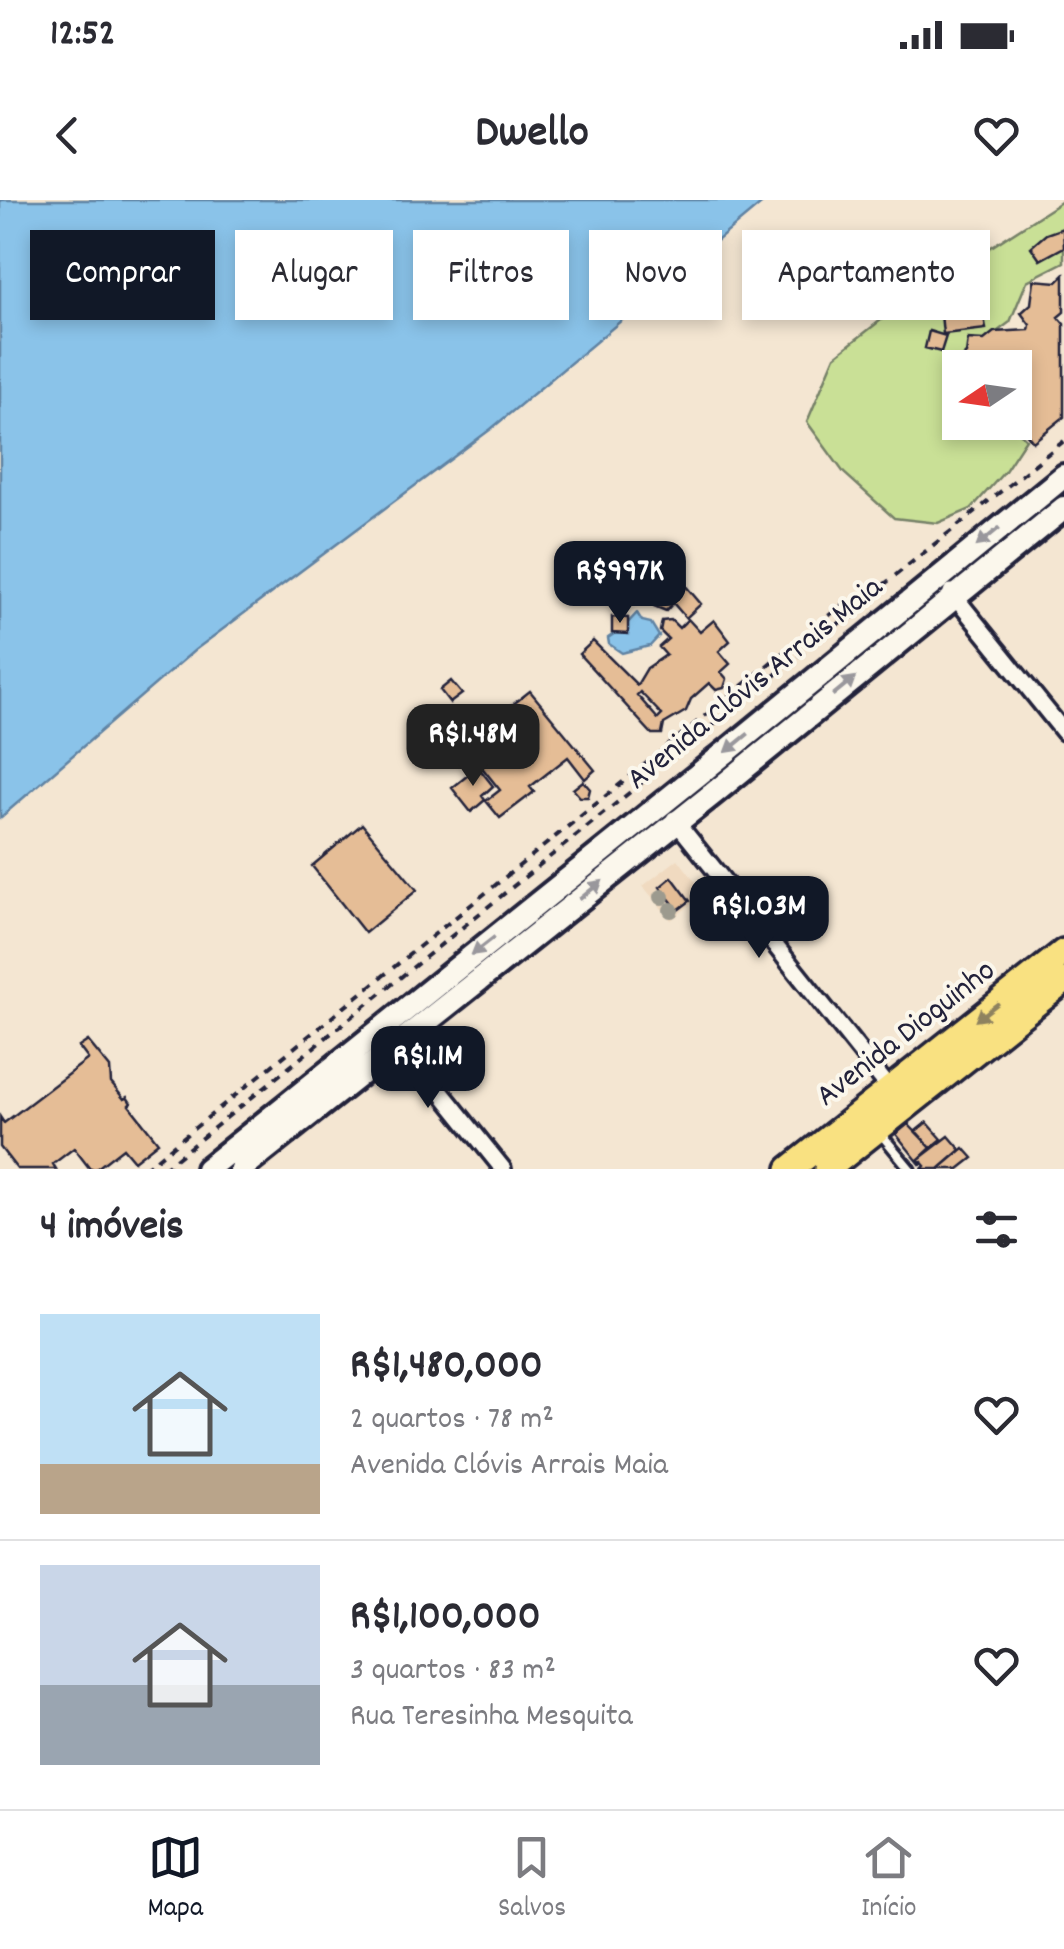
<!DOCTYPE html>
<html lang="pt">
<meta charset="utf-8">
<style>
:root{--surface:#fff;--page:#f2f2f3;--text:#2b2b33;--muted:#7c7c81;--line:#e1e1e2;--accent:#111827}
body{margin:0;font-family:Dekko,sans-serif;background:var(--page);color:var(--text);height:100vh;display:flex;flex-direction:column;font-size:38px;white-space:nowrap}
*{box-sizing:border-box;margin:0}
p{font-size:32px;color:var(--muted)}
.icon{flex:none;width:55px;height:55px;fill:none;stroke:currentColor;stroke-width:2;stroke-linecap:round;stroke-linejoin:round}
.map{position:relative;height:969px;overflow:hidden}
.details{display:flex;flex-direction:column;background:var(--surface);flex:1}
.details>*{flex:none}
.top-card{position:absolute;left:30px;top:30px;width:1005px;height:90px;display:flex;gap:20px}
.needle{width:65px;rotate:257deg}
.fabs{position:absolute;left:942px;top:150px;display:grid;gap:20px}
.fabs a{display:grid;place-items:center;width:90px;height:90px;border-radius:0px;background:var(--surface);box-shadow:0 5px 15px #0003;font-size:50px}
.price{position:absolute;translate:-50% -85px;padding:0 22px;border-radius:20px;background:var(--accent);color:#fff;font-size:32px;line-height:65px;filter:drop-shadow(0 2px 5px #0008)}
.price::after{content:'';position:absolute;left:50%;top:60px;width:30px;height:22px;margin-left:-15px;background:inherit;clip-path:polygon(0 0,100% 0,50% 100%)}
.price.selected{background:#222;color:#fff}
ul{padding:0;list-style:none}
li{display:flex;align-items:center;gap:30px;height:250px;padding:0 40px}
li+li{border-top:2px solid var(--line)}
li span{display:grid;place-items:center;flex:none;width:280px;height:200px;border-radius:0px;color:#555}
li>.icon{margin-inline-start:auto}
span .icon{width:120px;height:120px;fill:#fffc;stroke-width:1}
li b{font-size:42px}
h2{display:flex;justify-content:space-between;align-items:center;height:120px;padding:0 40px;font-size:42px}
.chip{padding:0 35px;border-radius:0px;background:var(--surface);box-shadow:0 5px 15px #0003;font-size:35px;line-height:90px}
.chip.selected{background:var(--accent);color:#fff}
.status{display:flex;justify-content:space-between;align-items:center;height:70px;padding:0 50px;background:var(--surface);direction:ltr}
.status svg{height:28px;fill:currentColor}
header{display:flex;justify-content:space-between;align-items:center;height:130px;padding:0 40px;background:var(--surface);font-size:45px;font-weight:700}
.dock{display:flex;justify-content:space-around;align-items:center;height:140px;border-top:2px solid var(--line);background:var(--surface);font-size:28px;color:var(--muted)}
.dock a{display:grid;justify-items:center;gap:5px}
.dock .selected{color:var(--accent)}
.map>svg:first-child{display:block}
</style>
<div class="status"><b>12:52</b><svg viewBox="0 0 49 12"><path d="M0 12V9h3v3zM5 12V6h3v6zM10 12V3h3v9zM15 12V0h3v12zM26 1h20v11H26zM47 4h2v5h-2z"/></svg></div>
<header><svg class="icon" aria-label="back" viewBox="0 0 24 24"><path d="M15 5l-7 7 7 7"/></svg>Dwello<svg class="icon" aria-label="heart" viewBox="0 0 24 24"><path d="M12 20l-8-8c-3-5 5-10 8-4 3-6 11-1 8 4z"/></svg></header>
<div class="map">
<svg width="1064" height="969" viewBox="0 0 1064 969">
<rect width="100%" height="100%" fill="#f4e6d2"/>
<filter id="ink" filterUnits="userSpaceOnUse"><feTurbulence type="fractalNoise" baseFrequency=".01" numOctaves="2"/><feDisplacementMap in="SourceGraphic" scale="20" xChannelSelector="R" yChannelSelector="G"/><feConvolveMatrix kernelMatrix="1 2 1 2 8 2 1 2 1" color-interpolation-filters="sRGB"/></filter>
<g filter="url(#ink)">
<path fill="#f0dac0" d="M678,659L705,694L671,720L643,686Z"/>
<path fill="#c9e096" stroke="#768168" stroke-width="2.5" d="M1064,0V62L1027,81L1010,122L957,162L961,167L960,222L1010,223L1026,239L1005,271L971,309L938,323L894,318L844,273L807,222L835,156L895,109Z"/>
<path fill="#8ac3e9" stroke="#6083a3" stroke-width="2.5" d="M0,0H766L491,229L195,450L0,618Z
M637,413L642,421L651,423L659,436L650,446L622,453L609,444L608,438L624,427Z"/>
<path fill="#e5bd96" stroke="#22223b" stroke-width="2.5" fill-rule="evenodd" d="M1063,28L1064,47L1040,60L1031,47L1046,34Z
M973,53L983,65L972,75L962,62Z
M1064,75V112L1058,117L1064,124V217L1033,242L1015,219V168H961L957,162L966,154L968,139L984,140L994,132L1029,130L1030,125L1021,113L1031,104L1034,80L1057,82Z
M983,109L986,129L943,134L941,114Z
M929,131L946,136L941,152L925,148Z
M673,371L701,404L686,418L673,403L666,411L654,406L650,395L658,388L662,374Z
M612,417L628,418V434L612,433Z
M688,419L700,432L714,420L730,441L719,451L730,464L721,472L727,479L724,488L716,490L709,483L691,499L686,511L664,524L662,534H652L579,454L593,441L637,485L647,468L666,455L659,447L668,439L660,431L662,421L671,420L679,428ZM640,492L662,515L658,519L637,495Z
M451,481L462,494L450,503L440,490Z
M530,491L595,570L585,579L568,557L530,587L534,592L500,618L486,601L500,590L476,560L515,530L502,513Z
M478,567L493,586L482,596L485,600L471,612L452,588Z
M583,581L590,589L588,597H580L573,589Z
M362,624L417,690L365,733L312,666Z
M672,677L690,701L678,710L660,687Z
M88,841L110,868L111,883L124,899L127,897L131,903L129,905L158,942L134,961L123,948L96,969H90L74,948L53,964L56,969H17L0,947V917L4,923L88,859L79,847Z
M927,922L942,939L931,948L916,931Z
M908,924L931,948L919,959L922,962L920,964L896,934Z
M949,936L961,950L939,969H922L925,966L919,959Z
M964,948L973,958L959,969H939Z"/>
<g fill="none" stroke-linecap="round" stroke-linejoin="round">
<defs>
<path id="service" d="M881,934L910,969"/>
<path id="minor" d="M951,392L1064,532
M674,619L894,894
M396,836L503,969"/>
<path id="secondary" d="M207,969L699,574L1064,276
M241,969L714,593L1064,308"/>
<path id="primary" d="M790,969L1064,752
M827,969L1064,781"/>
</defs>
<use href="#service" stroke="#22223b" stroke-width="15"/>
<use href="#minor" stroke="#22223b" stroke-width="22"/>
<use href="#secondary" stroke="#22223b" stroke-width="30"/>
<use href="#primary" stroke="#22223b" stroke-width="32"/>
<path stroke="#22223b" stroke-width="4" stroke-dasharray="8 8" stroke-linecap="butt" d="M144,969L842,405L862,402L1064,241
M163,969L847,417H855"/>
<use href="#service" stroke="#fbf7ec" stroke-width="8"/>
<use href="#minor" stroke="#fbf7ec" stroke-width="15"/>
<use href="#secondary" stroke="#fbf7ec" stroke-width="22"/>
<use href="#primary" stroke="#f9e181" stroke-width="25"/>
</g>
<g fill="#9c9a8e">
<circle cx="662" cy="697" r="8"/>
<circle cx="671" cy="710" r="8"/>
</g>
<defs><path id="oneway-solid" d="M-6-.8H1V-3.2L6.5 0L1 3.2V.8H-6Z" transform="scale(2.5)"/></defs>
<g fill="#99979c">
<use href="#oneway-solid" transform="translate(988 337) rotate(141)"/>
<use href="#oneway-solid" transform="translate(844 486) rotate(-39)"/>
<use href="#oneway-solid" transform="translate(737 543) rotate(141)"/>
<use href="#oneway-solid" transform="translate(591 690) rotate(-39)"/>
<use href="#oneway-solid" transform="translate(483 746) rotate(142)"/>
</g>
<use fill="#8e825e" href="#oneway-solid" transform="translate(987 812) rotate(142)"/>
</g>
<g text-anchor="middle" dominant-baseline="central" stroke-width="8" stroke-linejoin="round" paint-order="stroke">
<g font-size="32" fill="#22223b" stroke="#fbf7ec">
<text transform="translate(756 485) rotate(-39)">Avenida Clóvis Arrais Maia</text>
<text transform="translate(907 835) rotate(-38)">Avenida Dioguinho</text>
</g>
</g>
</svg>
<div class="fabs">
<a><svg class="needle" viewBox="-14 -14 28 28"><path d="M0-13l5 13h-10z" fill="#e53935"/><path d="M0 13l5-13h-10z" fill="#7c7c81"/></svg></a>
</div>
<b class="price" style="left:620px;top:426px">R$997K</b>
<b class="price selected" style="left:473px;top:589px">R$1.48M</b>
<b class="price" style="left:759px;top:761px">R$1.03M</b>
<b class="price" style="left:428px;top:911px">R$1.1M</b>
<div class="top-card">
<a class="chip selected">Comprar</a>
<a class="chip">Alugar</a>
<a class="chip">Filtros</a>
<a class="chip">Novo</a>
<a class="chip">Apartamento</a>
</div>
</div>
<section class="details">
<h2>4 imóveis<svg class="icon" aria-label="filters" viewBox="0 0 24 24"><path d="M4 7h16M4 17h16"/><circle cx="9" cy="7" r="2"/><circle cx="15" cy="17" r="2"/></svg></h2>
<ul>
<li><span style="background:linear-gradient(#bfe0f5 75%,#b9a48a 0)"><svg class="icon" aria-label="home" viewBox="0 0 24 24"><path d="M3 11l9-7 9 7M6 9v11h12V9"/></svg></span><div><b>R$1,480,000</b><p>2 quartos · 78 m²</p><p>Avenida Clóvis Arrais Maia</p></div><svg class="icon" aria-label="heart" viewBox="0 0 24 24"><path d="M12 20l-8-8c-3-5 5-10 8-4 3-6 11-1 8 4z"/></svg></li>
<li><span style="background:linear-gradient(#c9d6e8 60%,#9aa5b1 0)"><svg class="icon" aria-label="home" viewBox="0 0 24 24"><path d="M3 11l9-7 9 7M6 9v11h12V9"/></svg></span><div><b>R$1,100,000</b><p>3 quartos · 83 m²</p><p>Rua Teresinha Mesquita</p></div><svg class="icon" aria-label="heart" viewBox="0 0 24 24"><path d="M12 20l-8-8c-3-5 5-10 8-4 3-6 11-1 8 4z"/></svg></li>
</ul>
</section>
<nav class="dock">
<a class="selected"><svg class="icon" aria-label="map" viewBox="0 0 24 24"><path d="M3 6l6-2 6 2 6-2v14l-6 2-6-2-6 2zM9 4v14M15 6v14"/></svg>Mapa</a>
<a><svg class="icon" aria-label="saved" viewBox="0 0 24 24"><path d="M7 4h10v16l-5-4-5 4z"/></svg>Salvos</a>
<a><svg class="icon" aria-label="home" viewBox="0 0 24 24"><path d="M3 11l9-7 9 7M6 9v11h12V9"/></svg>Início</a>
</nav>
